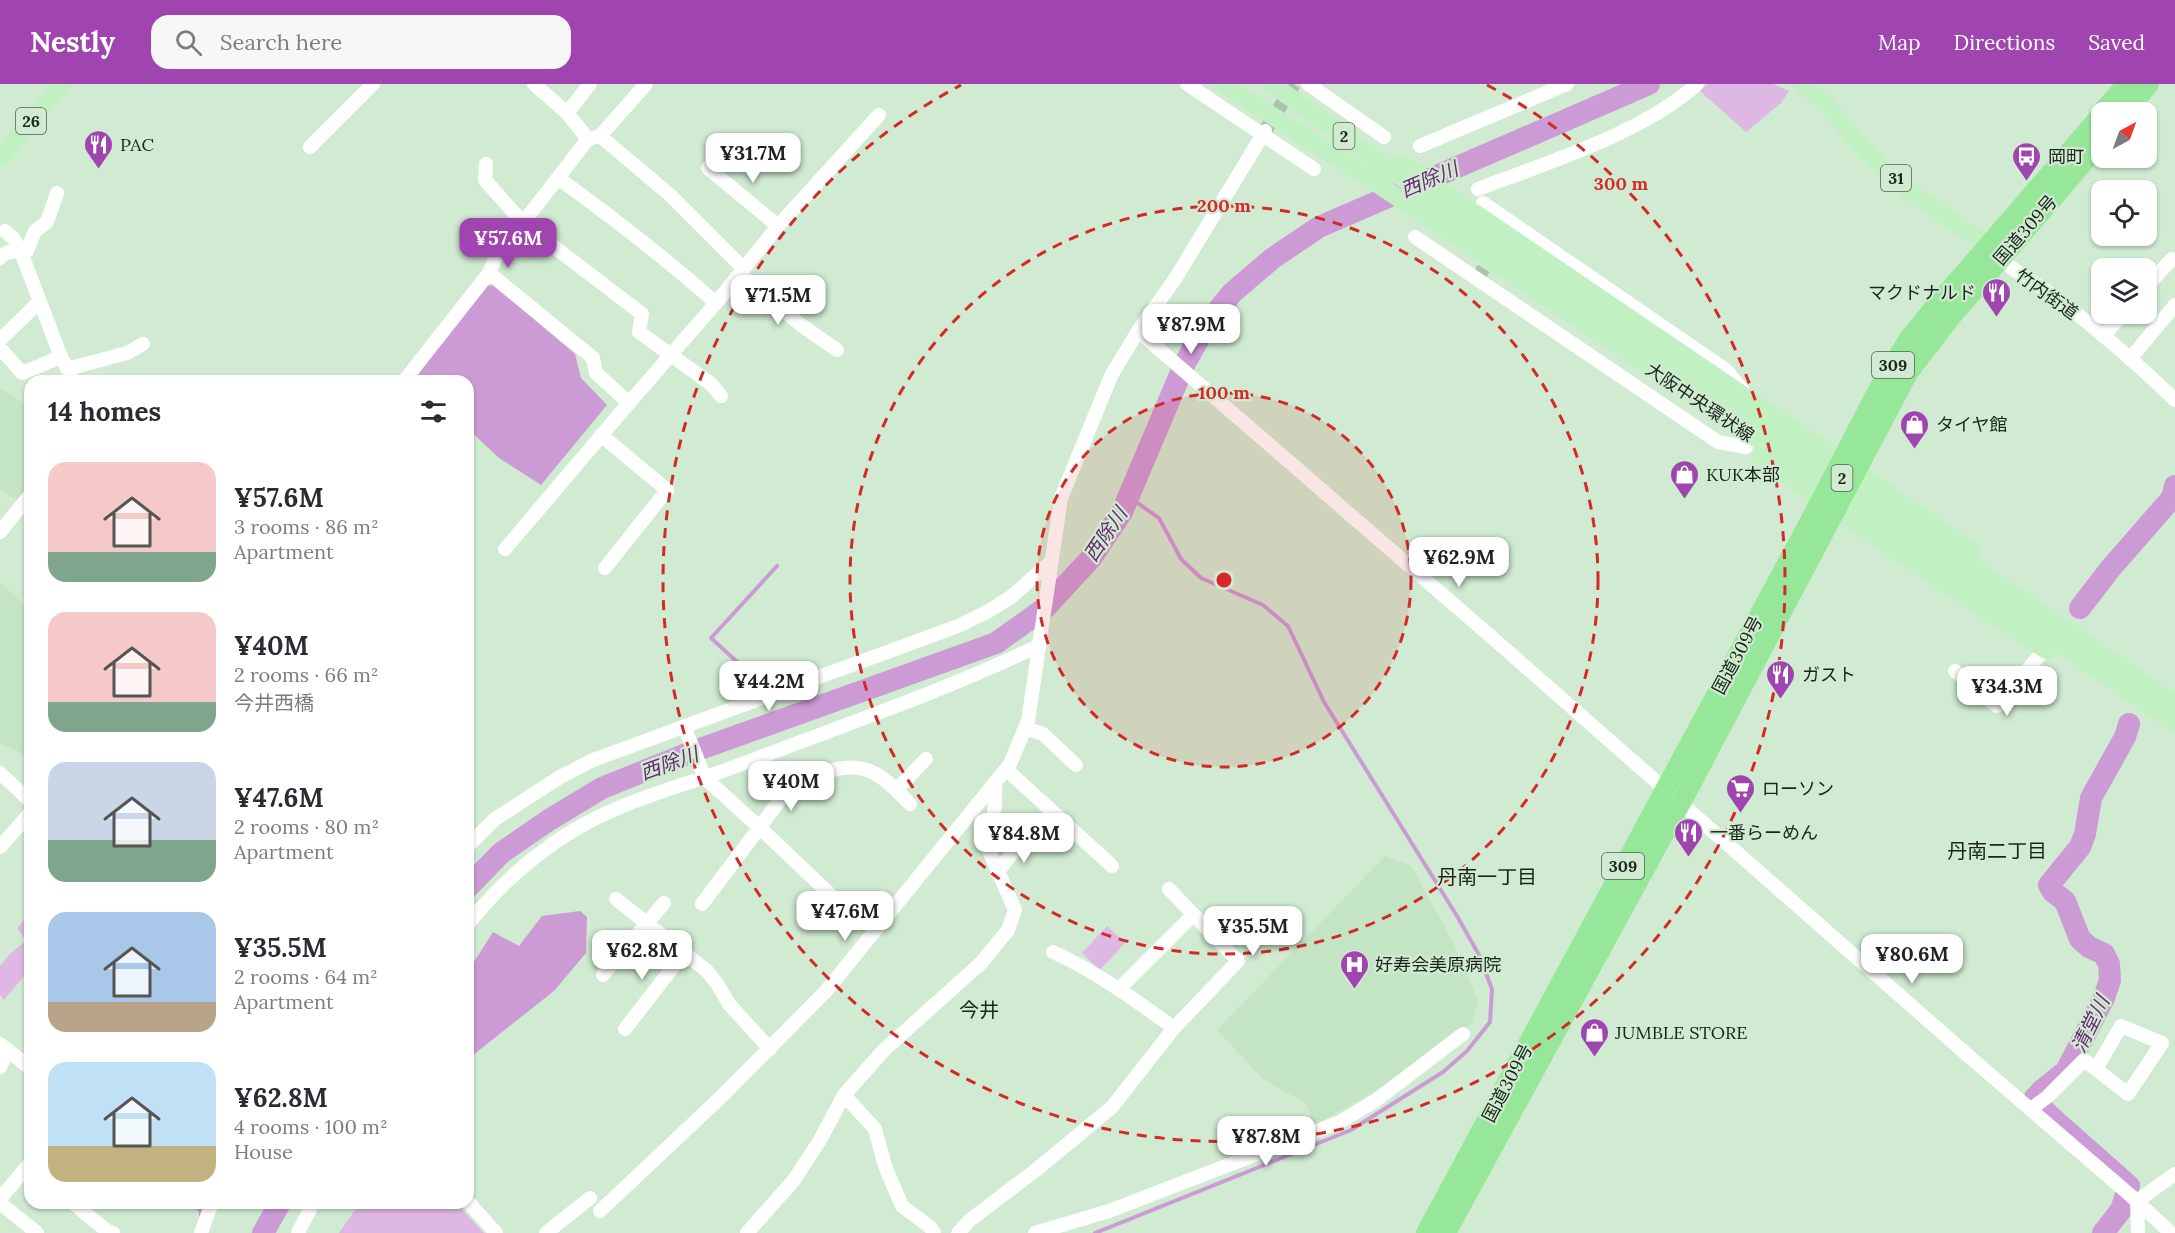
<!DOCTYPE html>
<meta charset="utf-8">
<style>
:root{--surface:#fff;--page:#f7f7f7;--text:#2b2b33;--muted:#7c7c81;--accent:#a045b0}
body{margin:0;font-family:Lora,"Noto Sans JP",serif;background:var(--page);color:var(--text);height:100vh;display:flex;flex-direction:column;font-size:22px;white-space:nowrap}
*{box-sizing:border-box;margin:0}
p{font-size:20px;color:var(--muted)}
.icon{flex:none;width:33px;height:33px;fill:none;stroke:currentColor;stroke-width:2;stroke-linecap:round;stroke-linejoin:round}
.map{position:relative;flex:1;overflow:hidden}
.sheet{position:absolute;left:24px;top:291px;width:450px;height:834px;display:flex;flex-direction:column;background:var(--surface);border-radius:18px;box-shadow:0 2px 4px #0004}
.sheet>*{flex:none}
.needle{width:39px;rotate:41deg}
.buttons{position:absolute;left:2091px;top:18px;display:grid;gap:12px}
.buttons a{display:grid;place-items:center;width:66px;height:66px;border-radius:12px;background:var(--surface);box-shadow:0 2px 4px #0004;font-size:30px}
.price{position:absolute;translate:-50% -51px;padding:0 14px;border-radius:12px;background:#fff;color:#222;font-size:20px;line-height:39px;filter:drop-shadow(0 2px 3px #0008)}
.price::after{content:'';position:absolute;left:50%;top:36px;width:18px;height:14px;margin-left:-9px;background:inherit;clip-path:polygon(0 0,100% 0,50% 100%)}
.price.selected{background:var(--accent);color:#fff}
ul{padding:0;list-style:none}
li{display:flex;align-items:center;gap:18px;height:150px;padding:0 24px}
li span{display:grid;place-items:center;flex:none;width:168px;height:120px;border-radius:18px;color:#555}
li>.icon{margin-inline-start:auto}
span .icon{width:72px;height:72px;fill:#fffc;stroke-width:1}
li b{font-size:26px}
h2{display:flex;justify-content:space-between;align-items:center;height:72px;padding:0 24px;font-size:26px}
header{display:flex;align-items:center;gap:36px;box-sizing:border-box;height:84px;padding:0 30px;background:var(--accent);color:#fff}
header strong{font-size:28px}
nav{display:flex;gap:33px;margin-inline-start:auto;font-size:21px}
.search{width:420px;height:54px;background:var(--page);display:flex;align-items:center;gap:15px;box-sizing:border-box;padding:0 21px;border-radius:18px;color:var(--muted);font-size:22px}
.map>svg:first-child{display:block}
</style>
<header>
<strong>Nestly</strong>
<div class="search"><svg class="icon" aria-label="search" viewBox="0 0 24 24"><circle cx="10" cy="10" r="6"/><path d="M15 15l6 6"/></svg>Search here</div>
<nav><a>Map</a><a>Directions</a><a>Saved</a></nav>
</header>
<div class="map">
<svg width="2175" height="1149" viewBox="0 0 2175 1149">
<rect width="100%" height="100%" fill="#d0ebd1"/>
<path fill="#c4e5c4" d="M0,304L30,323V404L19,417L0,406Z
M0,498L30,526V670L27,672L0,659Z
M1385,772L1411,782L1452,856L1478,916L1472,939L1378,1005L1314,1042L1306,1019L1264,996L1217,946Z"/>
<path fill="#deb7e4" d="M1708,0H1773L1789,7L1781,19L1746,48L1699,6Z
M30,829V885L4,916L0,911V882L11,869L26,857L17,844Z
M1107,842L1125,859L1100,886L1082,869Z
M360,1119H456L484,1149H339Z"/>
<path fill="#cc9bd5" d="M493,201L575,270L581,294L607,321L541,401L499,374L468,345V297H417L413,293L487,202Z
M580,827L587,833L586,869L554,907L468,975V881L474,878L493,848L519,862L542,832Z"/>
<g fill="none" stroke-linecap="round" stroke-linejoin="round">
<path stroke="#cc9bd5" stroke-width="4" d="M751,610L756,595L711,554L777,482
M194,1119L201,1127V1131
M1095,1149L1351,1046L1443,988L1467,967L1490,938L1492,905L1479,871L1457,832L1324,618L1288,542L1263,521L1201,494L1181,475L1159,434L1129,413"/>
<path stroke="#cc9bd5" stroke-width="22" d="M2080,524L2110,485L2172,414L2175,402
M468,803L501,769L549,736L602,704L689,669L996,559L1045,524L1092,473L1122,428L1185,279L1207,240L1232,209L1273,174L1319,143L1649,0
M263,1149L280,1119
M2103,1149L2121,1126L2129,1102L2050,1032L2034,1015L2042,1006L2066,987L2104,914L2110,896L2109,880L2104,870L2089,863L2080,855L2065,817L2053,808L2049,801L2080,763L2085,750L2091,714L2125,653L2129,640"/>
<path stroke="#acc3ac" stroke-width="14" stroke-dasharray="14 7" stroke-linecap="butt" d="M1265,47L1294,0
M1476,196L1495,168"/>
<path stroke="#fff" stroke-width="14" d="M534,0L567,29L588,55
M1187,0L1314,85
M1308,0L1384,53
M567,29L590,0
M600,52L670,111L744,185
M1420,62L1567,0
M310,63L373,0
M486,80L485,96L523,139L642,230L639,248L711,300L721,312
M708,84L778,142
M558,94C612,133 665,174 716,219
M1478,105C1546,79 1643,49 1697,0
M1483,119L1726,286L1743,307
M5,147L14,155L21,168L61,273L74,297
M1415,153L1718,358L1746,363
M0,174C7,165 17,168 27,167L35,147L47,138L57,109
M2001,175C2019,192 2041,202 2061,217C2100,248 2139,281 2175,316
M489,189L593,274L596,289L629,319L716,219L778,142L879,31
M740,190L801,241L837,266
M2146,203L2172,175
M1138,247L1503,563L1972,975L2130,1111L2171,1149
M2103,252L2123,230
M0,256L40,217
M0,264L22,289L61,273
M2130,275L2175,221
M67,285L127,269L143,260
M404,297L489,189L495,175L588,55L600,52L646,0
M601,351L667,406L605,484
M0,448L30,411
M505,465L629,319
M1955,587L1997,622L2045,565
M684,642L705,694L759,743L834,814L875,845
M1025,644L1043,650L1076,681
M1006,685L1112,782
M0,689L30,717
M896,706L926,675
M468,762L495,735L560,693L593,676L958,542L987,528L1011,513L1052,477
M0,763L30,729
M999,786L1024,754
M616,815L707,887L718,901L729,920L770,965
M702,820L780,716C804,695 843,673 874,689C888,696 899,709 910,720
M468,840C507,791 559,748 618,724C658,707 701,696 742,680C841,642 942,608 1038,562
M1053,868C1097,888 1135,916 1174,944
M603,891L664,819
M1119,905L1193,831
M625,945L684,869
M0,960L30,984
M0,983L8,967
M844,1011L875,1045L885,1082L902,1122L930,1143L934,1149
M2031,1025L2047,1013L2084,976L2128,1010L2162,959L2121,942L2096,985
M0,1115L30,1079
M2137,1117L2175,1090
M2137,1117L2138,1149
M468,1118L496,1149
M0,1119L37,1149
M73,1119L107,1147L113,1149
M600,1127L722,1012L826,907L1010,680L1028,637L1061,414L1111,292L1138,247L1175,195L1265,47
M201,1149L210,1124L214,1119
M298,1149L313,1119
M546,1149L590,1114
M747,1149L794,1096L820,1056L844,1011L884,966L981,879L1008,846L1015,826L990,769L995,719V699
M958,1149L970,1136L1036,1086L1112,1023L1174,944L1238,877L1169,805
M1035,1149L1109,1127L1340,1038L1375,1017L1463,950"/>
<path stroke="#c1f1c2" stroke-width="18" d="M1223,0L1364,91L1841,411L2175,639
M1272,0L1384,82L2175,620
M1802,0L1826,20L1861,62L1909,107L1988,162L1998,172
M0,74L62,0
M1401,79L1971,466
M1761,373L1859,442L2046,566"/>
<path stroke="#97e79a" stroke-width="20" d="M2102,28L2127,0
M2125,28L2149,0
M1426,1149L1810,437L1880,302L1908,256L1933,225L2102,30
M1446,1149L1689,704L1908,289L1951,233L2102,57"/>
</g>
<circle cx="1224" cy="496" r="187" fill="#d62828" fill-opacity=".12"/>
<g fill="none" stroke="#d62828" stroke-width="3" stroke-dasharray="10 8">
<circle cx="1224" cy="496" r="187"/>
<circle cx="1224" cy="496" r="374"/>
<path d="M1487 1A561 561 0 1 1 961 1"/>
</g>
<defs>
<symbol id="restaurant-pin" viewBox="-11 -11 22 30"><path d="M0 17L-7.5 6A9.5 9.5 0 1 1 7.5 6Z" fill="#a045b0" stroke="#d0ebd1"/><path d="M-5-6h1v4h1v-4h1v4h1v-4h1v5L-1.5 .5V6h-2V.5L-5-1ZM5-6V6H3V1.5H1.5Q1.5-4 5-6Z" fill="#fff"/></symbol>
<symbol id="bus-pin" viewBox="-11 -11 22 30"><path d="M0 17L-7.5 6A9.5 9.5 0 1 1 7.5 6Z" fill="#a045b0" stroke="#d0ebd1"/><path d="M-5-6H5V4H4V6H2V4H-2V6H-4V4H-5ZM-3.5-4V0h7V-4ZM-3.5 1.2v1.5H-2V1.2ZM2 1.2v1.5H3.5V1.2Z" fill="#fff"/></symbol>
<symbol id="shop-pin" viewBox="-11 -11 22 30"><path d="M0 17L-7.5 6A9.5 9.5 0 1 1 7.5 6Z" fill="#a045b0" stroke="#d0ebd1"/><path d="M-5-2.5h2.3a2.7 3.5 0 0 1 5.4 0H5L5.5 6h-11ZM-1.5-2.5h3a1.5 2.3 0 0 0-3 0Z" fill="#fff"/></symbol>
<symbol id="supermarket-pin" viewBox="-11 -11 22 30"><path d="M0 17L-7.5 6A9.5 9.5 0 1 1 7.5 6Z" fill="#a045b0" stroke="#d0ebd1"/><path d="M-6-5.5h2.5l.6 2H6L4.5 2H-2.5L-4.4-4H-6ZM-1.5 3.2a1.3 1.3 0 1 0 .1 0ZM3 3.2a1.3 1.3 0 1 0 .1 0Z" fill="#fff"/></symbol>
<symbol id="hospital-pin" viewBox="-11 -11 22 30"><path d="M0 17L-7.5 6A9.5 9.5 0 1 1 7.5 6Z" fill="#a045b0" stroke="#d0ebd1"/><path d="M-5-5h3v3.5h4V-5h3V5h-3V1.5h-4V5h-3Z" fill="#fff"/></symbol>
</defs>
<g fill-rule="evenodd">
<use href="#restaurant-pin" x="82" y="44" width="33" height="45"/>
<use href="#bus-pin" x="2010" y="56" width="33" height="45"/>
<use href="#restaurant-pin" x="1980" y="192" width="33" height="45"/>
<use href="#shop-pin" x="1898" y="324" width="33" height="45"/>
<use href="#shop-pin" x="1668" y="374" width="33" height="45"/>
<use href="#restaurant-pin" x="1764" y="574" width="33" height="45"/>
<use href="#supermarket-pin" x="1724" y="688" width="33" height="45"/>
<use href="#restaurant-pin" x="1672" y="732" width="33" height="45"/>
<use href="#hospital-pin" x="1338" y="864" width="33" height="45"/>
<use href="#shop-pin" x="1578" y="932" width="33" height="45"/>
</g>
<g text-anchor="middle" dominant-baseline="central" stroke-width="4.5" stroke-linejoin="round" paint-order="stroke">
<g fill="#d0ebd1" stroke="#516051" stroke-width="1.5">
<rect x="16" y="24" width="30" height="26" rx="4.5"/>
<rect x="1333.5" y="39" width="21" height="26" rx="4.5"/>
<rect x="1881" y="81" width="30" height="26" rx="4.5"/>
<rect x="1872" y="268" width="42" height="26" rx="4.5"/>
<rect x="1831.5" y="381" width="21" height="26" rx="4.5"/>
<rect x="1602" y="769" width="42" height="26" rx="4.5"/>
</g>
<g font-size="16" font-weight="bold" fill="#1a241a">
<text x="31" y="37">26</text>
<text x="1344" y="52">2</text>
<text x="1896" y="94">31</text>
<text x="1893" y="281">309</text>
<text x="1842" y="394">2</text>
<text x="1623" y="782">309</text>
</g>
<g font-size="18" fill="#1a241a" stroke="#d0ebd1" text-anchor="start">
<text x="120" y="60">PAC</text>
<text x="2048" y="72">岡町</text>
<text x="1976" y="208" text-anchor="end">マクドナルド</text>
<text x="1936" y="340">タイヤ館</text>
<text x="1706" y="390">KUK本部</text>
<text x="1802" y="590">ガスト</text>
<text x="1762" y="704">ローソン</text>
<text x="1710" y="748">一番らーめん</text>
<text x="1375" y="880">好寿会美原病院</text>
<text x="1615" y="948">JUMBLE STORE</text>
</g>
<g font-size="18" fill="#1a241a" stroke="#d0ebd1">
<text transform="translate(2025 146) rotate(-49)">国道309号</text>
<text transform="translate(2047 210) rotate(36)">竹内街道</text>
<text transform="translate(1700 318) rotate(34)">大阪中央環状線</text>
<text transform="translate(1737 571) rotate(-62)">国道309号</text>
<text transform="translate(1507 999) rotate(-62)">国道309号</text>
</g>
<g font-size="20" font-style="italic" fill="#662a70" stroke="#d0ebd1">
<text transform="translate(1429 95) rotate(-23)">西除川</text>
<text transform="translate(1105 450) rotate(-56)">西除川</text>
<text transform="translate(669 679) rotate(-20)">西除川</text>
<text transform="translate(2090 940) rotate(-64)">清堂川</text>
</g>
<g font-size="20" fill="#1a241a" stroke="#d0ebd1">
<text x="1997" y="766">丹南二丁目</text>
<text x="1487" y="792">丹南一丁目</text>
<text x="979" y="925">今井</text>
</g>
</g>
<circle cx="1224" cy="496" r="9" fill="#d62828" stroke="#d0ebd1" stroke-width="3"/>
<g font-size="18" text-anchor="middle" font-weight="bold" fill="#d62828" stroke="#d0ebd1" stroke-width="4.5" stroke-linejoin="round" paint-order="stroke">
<text x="1621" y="106">300 m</text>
<text x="1224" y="128">200 m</text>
<text x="1224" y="315">100 m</text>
</g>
</svg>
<div class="buttons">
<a><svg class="needle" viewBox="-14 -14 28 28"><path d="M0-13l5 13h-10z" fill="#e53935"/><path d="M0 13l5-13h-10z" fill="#7c7c81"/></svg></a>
<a><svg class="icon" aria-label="locate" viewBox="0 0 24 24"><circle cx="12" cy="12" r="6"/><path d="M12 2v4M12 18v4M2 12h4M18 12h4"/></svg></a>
<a><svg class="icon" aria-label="layers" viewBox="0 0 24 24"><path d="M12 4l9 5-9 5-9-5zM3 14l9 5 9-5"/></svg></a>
</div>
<b class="price" style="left:753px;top:100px">¥31.7M</b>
<b class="price selected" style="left:508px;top:185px">¥57.6M</b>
<b class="price" style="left:778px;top:242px">¥71.5M</b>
<b class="price" style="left:1191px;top:271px">¥87.9M</b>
<b class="price" style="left:1459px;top:504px">¥62.9M</b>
<b class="price" style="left:769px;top:628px">¥44.2M</b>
<b class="price" style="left:2007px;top:633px">¥34.3M</b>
<b class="price" style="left:791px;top:728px">¥40M</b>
<b class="price" style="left:1024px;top:780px">¥84.8M</b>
<b class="price" style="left:845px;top:858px">¥47.6M</b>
<b class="price" style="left:1253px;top:873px">¥35.5M</b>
<b class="price" style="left:642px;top:897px">¥62.8M</b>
<b class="price" style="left:1912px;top:901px">¥80.6M</b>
<b class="price" style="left:1266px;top:1083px">¥87.8M</b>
<section class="sheet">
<h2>14 homes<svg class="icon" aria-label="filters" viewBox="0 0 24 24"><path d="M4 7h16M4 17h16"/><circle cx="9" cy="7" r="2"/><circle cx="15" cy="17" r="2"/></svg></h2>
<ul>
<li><span style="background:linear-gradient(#f6c9c9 75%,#7fa58c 0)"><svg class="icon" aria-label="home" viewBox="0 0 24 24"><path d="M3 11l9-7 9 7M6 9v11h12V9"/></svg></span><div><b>¥57.6M</b><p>3 rooms · 86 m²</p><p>Apartment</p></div></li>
<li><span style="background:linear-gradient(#f6c9c9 75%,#7fa58c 0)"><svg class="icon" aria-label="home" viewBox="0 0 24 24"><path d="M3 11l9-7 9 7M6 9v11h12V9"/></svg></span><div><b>¥40M</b><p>2 rooms · 66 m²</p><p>今井西橋</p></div></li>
<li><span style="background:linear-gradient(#c9d6e8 65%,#7fa58c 0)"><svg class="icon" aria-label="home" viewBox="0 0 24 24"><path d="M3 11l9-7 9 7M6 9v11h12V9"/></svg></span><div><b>¥47.6M</b><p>2 rooms · 80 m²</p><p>Apartment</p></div></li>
<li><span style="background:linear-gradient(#a9c7e8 75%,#b9a48a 0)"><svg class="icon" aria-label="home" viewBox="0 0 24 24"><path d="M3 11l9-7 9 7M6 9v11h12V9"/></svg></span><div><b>¥35.5M</b><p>2 rooms · 64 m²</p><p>Apartment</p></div></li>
<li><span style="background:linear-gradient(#bfe0f5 70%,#c2b280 0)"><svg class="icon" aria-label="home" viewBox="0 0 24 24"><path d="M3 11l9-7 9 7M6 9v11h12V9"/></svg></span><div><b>¥62.8M</b><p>4 rooms · 100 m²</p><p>House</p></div></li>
</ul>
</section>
</div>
